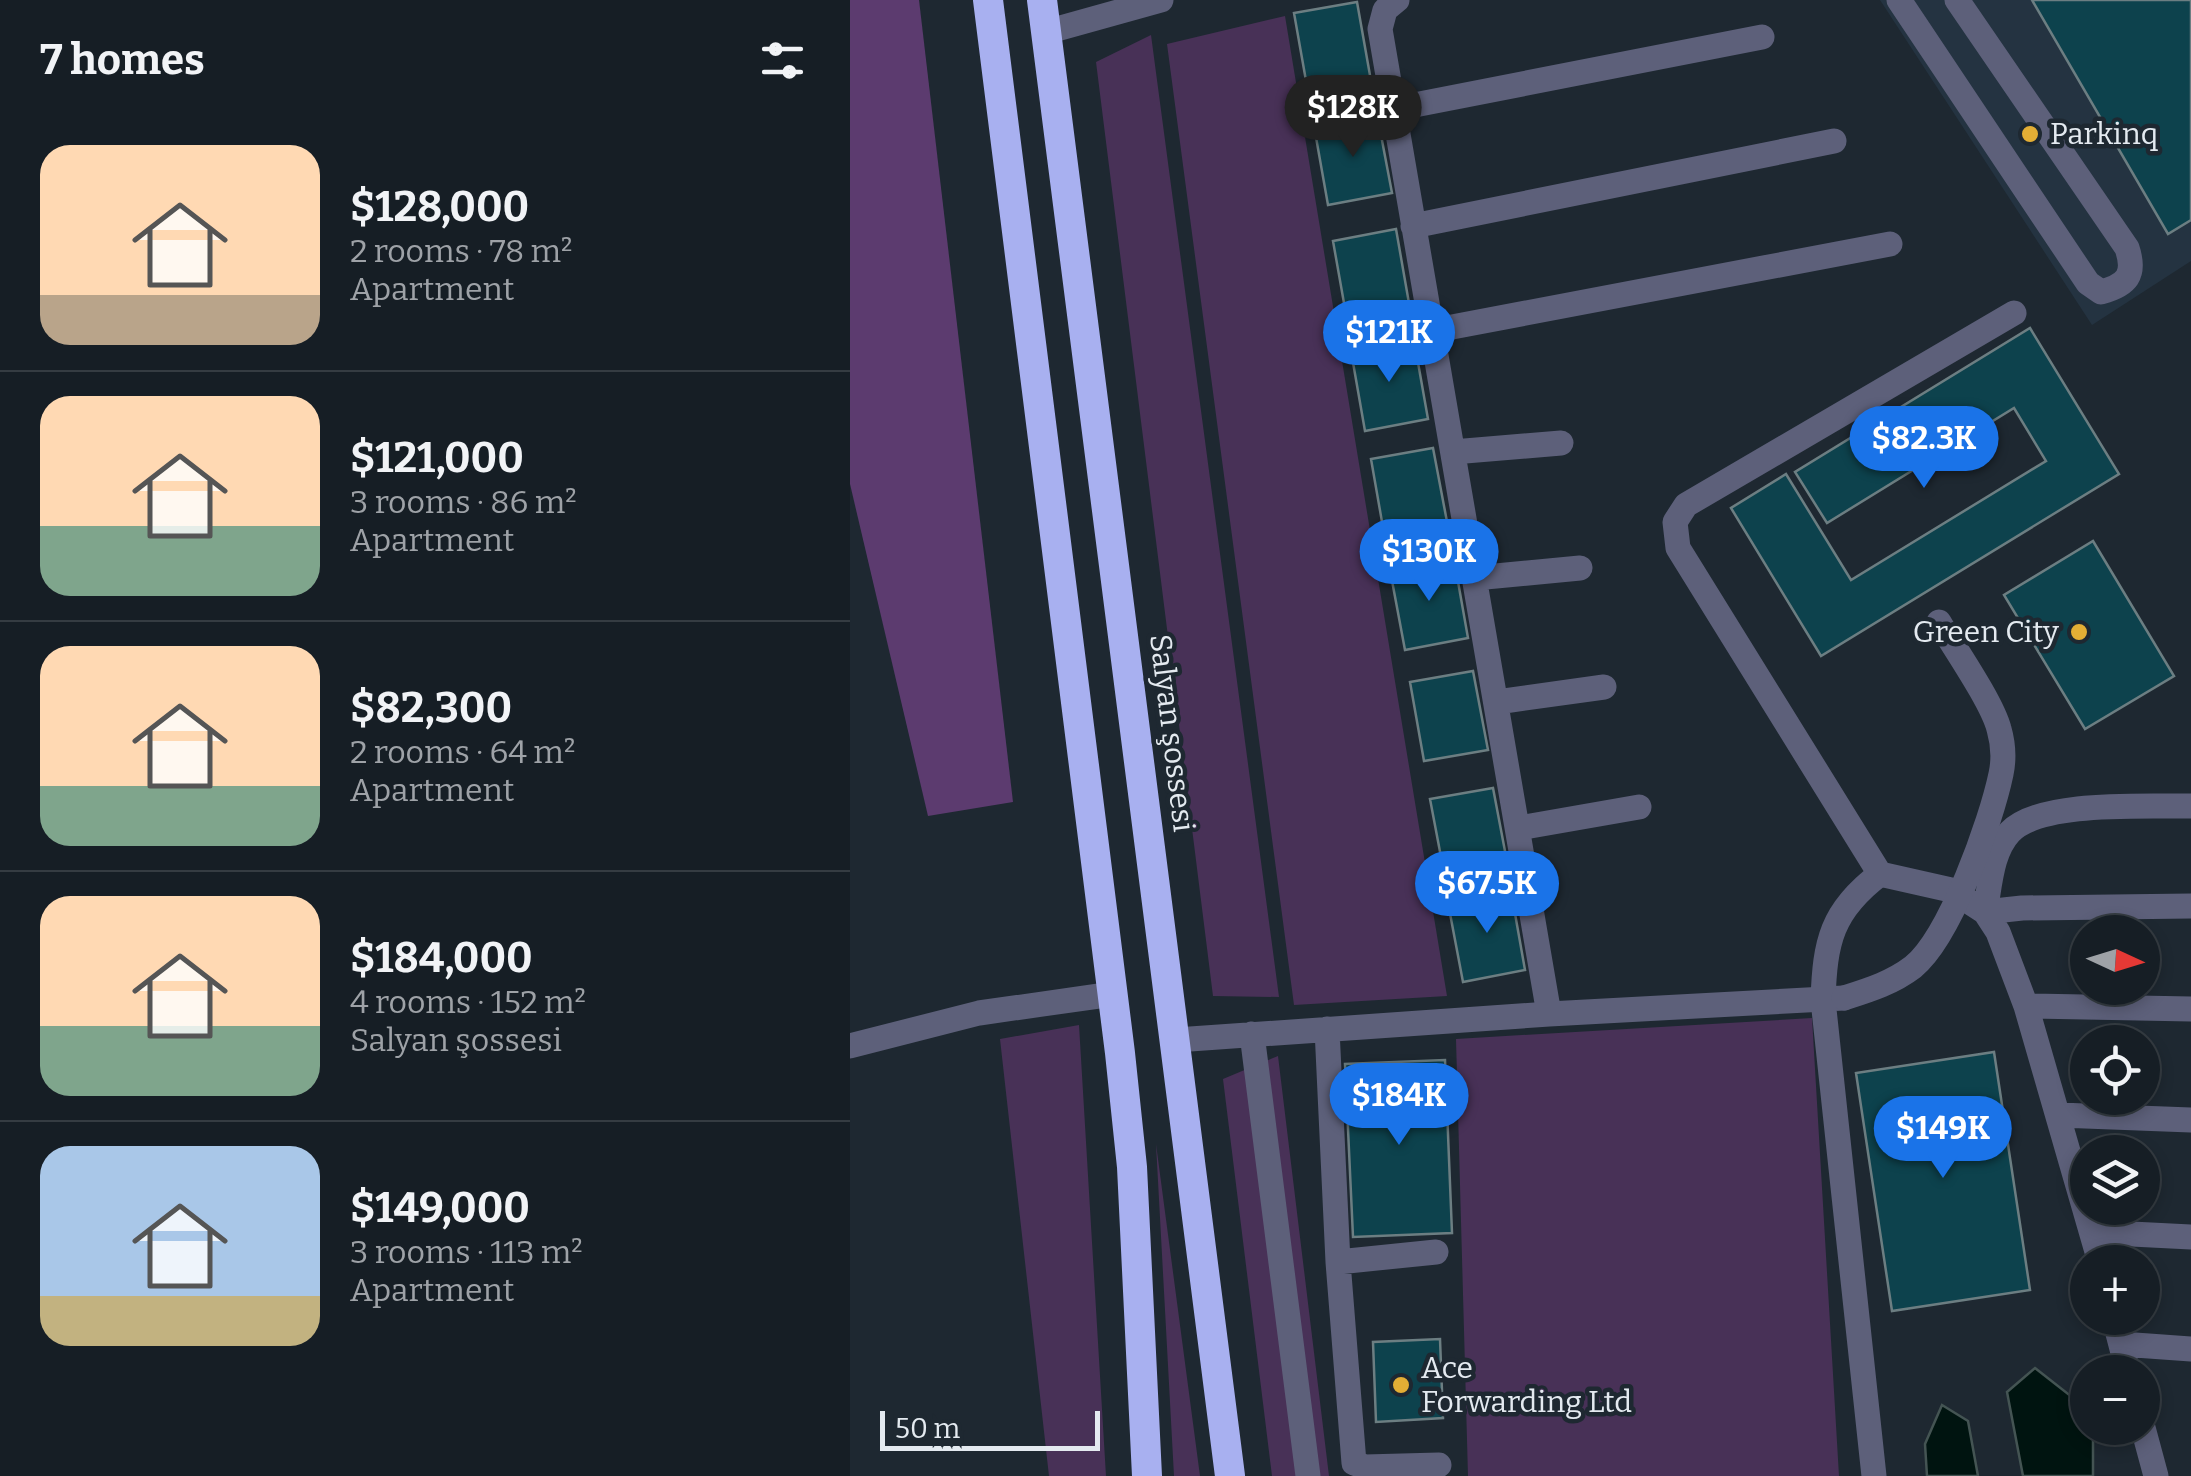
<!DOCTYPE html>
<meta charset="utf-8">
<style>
:root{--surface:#161e25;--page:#1f272d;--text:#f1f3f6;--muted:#9ea2a7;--line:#353c42;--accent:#1a73e8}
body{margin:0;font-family:Bitter,serif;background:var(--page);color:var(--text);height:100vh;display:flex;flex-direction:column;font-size:38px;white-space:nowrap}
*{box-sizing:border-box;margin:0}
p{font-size:32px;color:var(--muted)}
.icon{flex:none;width:55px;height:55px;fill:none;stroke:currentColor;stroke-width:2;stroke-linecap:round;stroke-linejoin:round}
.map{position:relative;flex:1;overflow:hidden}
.side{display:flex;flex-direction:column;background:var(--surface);width:850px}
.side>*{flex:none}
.needle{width:65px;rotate:94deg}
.buttons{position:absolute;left:1220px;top:915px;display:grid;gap:20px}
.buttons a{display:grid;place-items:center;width:90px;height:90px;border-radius:50%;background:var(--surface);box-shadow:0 5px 15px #0003,0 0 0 2px var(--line);font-size:50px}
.scale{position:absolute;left:30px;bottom:25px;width:220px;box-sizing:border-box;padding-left:10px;border:5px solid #e4eaf0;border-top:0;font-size:28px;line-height:35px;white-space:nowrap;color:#e4eaf0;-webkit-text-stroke:8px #1e2831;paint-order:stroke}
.price{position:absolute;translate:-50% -85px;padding:0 22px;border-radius:35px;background:var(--accent);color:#fff;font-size:32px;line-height:65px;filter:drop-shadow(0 2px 5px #0008)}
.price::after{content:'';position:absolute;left:50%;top:60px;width:30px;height:22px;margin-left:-15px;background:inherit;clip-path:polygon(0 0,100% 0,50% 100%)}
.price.current{background:#222;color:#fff}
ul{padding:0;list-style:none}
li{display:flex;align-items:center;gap:30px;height:250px;padding:0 40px}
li+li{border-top:2px solid var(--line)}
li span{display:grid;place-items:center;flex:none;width:280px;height:200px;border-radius:30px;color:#555}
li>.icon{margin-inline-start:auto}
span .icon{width:120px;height:120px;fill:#fffc;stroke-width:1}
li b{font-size:42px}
h2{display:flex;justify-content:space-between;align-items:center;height:120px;padding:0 40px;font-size:42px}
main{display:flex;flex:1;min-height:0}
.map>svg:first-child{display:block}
</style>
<main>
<section class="side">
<h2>7 homes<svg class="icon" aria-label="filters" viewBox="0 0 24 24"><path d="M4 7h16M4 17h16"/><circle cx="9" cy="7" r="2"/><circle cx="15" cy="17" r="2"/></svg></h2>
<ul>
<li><span style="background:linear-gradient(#ffd9b3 75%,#b9a48a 0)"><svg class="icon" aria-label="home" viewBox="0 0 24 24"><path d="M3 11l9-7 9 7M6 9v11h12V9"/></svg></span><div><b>$128,000</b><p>2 rooms · 78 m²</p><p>Apartment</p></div></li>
<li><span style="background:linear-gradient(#ffd9b3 65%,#7fa58c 0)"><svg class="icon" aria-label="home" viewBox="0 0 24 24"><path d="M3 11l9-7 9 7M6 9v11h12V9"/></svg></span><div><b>$121,000</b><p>3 rooms · 86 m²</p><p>Apartment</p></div></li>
<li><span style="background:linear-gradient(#ffd9b3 70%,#7fa58c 0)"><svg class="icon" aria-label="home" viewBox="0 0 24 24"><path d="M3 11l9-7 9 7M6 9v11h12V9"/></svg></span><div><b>$82,300</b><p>2 rooms · 64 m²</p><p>Apartment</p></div></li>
<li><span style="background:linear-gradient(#ffd9b3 65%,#7fa58c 0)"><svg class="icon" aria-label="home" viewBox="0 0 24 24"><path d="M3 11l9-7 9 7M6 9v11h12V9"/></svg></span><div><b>$184,000</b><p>4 rooms · 152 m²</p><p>Salyan şossesi</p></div></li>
<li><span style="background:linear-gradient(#a9c7e8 75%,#c2b280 0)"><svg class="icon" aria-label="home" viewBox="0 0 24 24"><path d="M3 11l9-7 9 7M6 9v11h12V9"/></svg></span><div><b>$149,000</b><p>3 rooms · 113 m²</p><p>Apartment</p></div></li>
</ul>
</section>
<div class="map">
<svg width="1341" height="1476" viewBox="0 0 1341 1476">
<rect width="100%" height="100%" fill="#1e2831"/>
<path fill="#243341" d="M1030,0H1341V261L1242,325Z"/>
<path fill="#483157" d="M435,16L597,996L444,1005L317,44Z
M301,35L429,997L363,996L246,62Z
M962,1018L989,1476H618L606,1039Z
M229,1025L256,1476H199L150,1039Z
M428,1056L479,1476H422L373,1079Z
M306,1144L350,1476H324Z"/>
<path fill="#5c3b6f" d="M0,0H69L163,802L78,816L0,484Z"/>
<path fill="#001410" stroke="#445453" stroke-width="2.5" d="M1185,1368L1222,1397L1243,1435V1476H1173L1157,1392Z
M1092,1405L1118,1421L1128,1476H1077L1075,1444Z"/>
<path fill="#0d424d" stroke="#6c7e82" stroke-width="2.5" d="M1182,0H1341V220L1318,234Z
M507,2L521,81L458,92L444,13Z
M527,114L542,193L478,205L464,126Z
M546,229L560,309L497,320L483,241Z
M1180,328L1269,474L971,656L881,508L936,474L1001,580L1196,461L1164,408L977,523L945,472Z
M564,340L578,419L515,431L501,351Z
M583,448L598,527L535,539L521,459Z
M1243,541L1324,676L1235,729L1154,595Z
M604,559L618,638L555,650L540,570Z
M623,671L638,750L574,761L560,682Z
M643,788L658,867L595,878L580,799Z
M661,891L675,970L613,982L598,903Z
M1144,1052L1180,1290L1042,1311L1006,1073Z
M595,1060L602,1233L503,1237L495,1064Z
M590,1339L593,1418L526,1422L523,1342Z"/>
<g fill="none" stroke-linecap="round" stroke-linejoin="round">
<path stroke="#5d607a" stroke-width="25" d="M547,0L535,10L530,29L699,1014
M1049,0L1238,283L1251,292C1277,285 1286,275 1277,248L1107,0
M196,32L311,0
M544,109L912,37
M563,226L984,141
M1164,313L836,505L825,522L828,548L1030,874L1101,890L1135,912L1148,932L1176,1006L1250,1262
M581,331L1040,244
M603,452L711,443
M625,578L730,568
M647,702L754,687
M1341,806C1297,807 1191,800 1160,832C1141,852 1140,886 1135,912L1172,908L1341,906
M669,828L789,807
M1176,1006L1341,1009
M477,1029L488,1262L504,1463L515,1467L589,1465
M402,1034L458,1476
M326,1040L699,1014L994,998
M0,1046L129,1013L263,994
M1209,1115L1341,1120
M1242,1232L1341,1237
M488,1262L586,1252
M1264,1318L1278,1372
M1271,1344L1341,1349
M1292,1424L1306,1476
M1024,1476L973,1000C975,942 981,911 1030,874"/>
<path stroke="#a8b0f0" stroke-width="30" d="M138,0L270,1053L282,1167L297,1476
M192,0L380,1476"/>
<path stroke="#5d607a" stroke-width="25" d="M994,998C1019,990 1042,983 1063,967C1100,937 1141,822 1151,774C1154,760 1153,743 1149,729C1142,702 1105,649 1089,622"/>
</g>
<g fill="#e3ae35" stroke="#1e2831" stroke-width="4">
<circle cx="1180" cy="134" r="10"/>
<circle cx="1229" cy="632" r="10"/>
<circle cx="551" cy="1385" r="10"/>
</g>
<g text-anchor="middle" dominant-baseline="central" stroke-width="9" stroke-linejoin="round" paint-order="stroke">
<g font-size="30" fill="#e4eaf0" stroke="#1e2831" text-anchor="start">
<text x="1200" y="134">Parkinq</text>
<text x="1209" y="632" text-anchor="end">Green City</text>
<text x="571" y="1368">Ace<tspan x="571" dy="34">Forwarding Ltd</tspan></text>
</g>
<g font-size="30" fill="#e4eaf0" stroke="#1e2831">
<text transform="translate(322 733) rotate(83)">Salyan şossesi</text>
</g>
</g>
</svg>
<div class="buttons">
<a><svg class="needle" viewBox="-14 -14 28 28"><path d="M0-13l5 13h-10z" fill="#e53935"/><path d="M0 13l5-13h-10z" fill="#9ea2a7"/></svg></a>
<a><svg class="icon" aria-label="locate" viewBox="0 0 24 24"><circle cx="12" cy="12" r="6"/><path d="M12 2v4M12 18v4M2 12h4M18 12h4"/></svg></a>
<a><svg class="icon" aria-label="layers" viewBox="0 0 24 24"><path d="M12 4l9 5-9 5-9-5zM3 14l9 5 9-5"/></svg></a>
<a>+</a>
<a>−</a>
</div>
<div class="scale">50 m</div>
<b class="price current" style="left:503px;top:160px">$128K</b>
<b class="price" style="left:539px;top:385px">$121K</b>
<b class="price" style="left:1074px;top:491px">$82.3K</b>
<b class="price" style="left:579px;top:604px">$130K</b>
<b class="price" style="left:637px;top:936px">$67.5K</b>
<b class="price" style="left:549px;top:1148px">$184K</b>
<b class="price" style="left:1093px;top:1181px">$149K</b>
</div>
</main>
